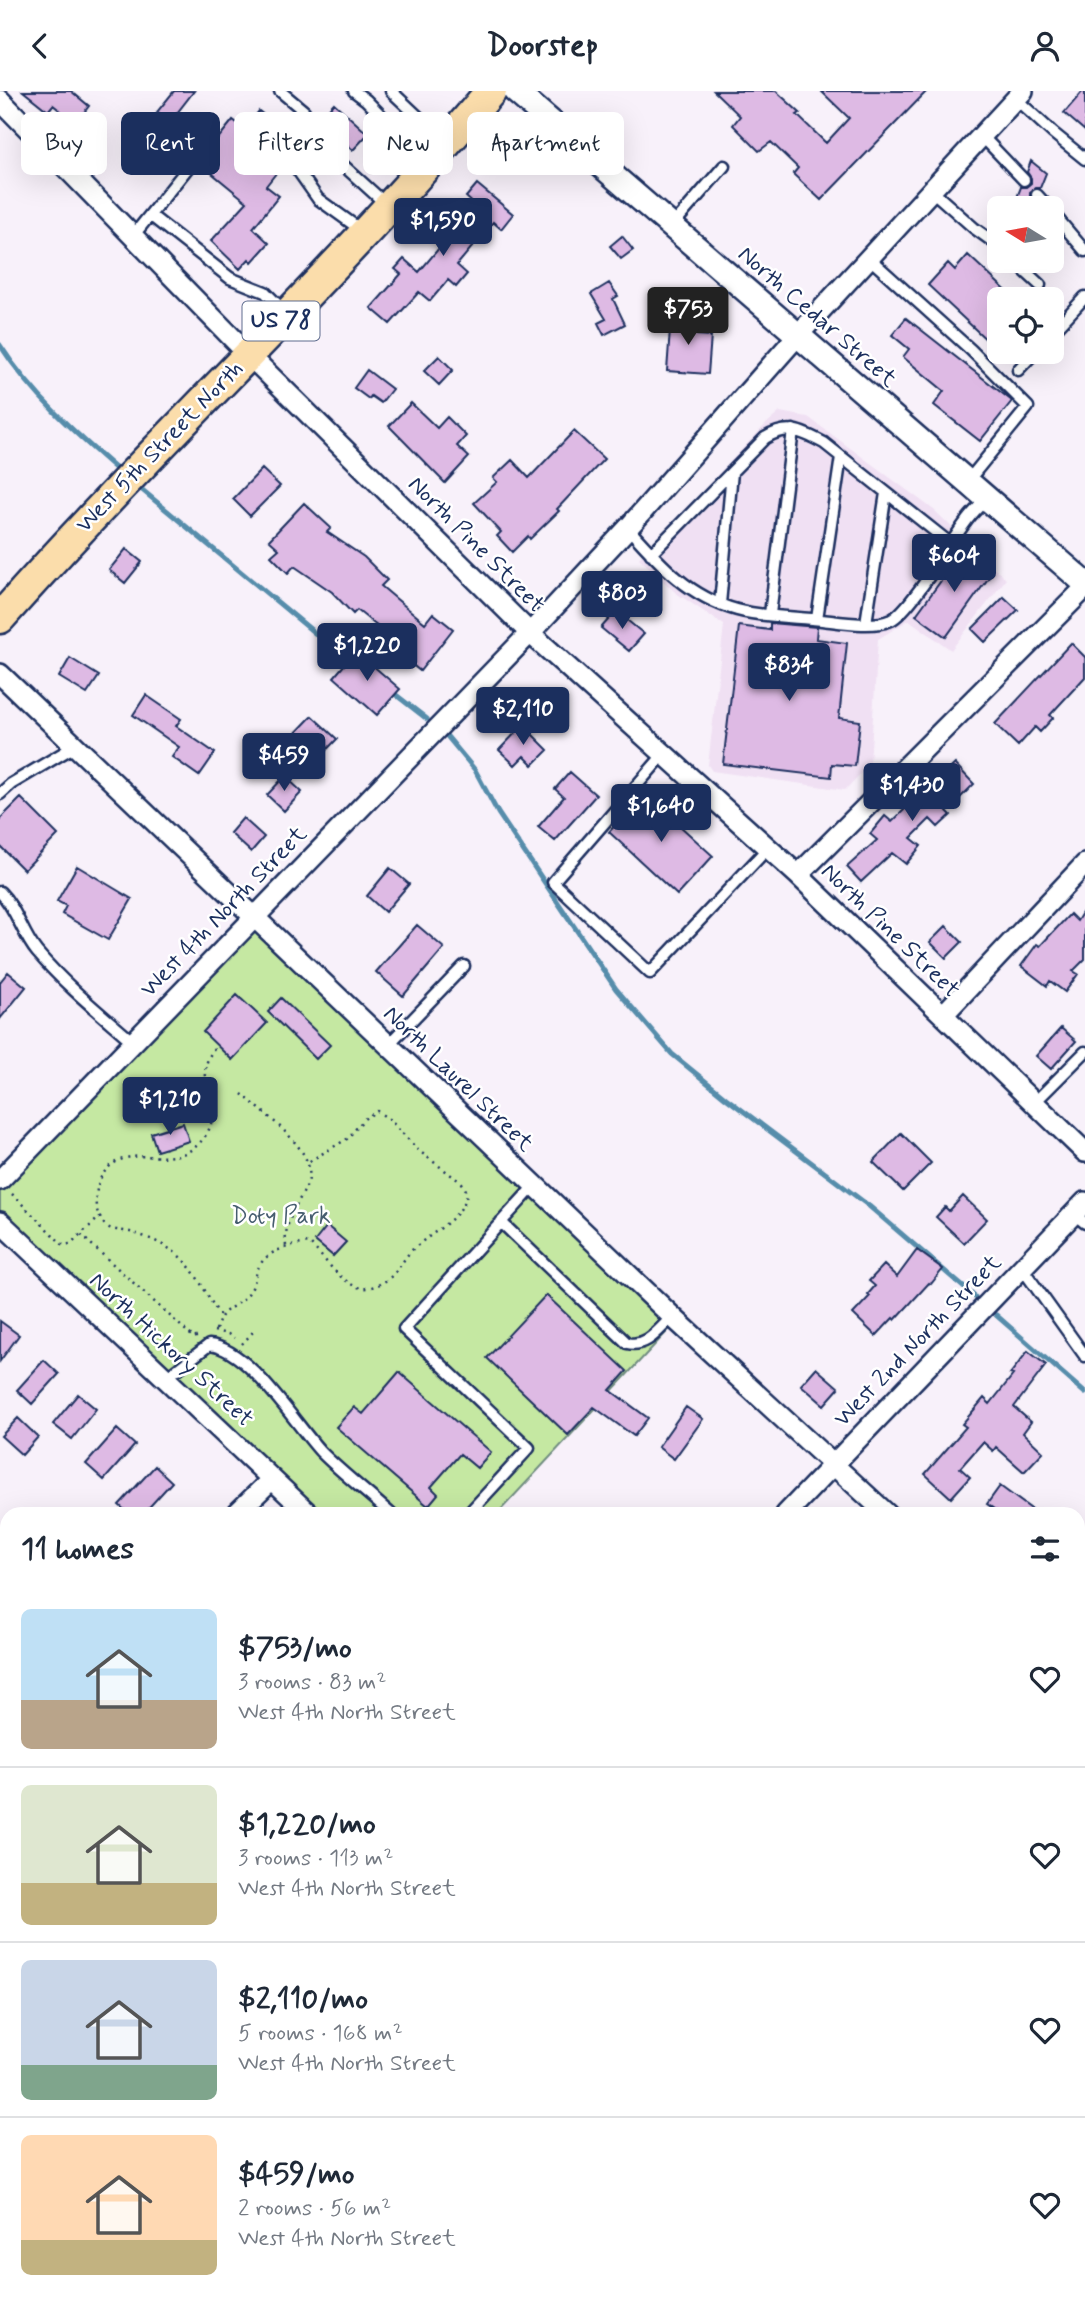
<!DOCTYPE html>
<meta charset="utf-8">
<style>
:root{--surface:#fff;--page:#f2f2f3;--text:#1f2937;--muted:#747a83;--line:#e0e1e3;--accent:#1b2f5e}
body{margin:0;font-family:Mynerve,sans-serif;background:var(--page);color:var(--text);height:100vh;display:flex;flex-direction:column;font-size:26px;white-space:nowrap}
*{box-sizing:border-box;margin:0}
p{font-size:23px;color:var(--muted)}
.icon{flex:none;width:38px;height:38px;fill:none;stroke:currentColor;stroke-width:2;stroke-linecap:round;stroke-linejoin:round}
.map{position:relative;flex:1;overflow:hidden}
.side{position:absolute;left:0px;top:1416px;width:1085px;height:800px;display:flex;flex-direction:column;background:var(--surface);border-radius:21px 21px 0 0;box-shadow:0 7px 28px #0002}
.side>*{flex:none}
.guide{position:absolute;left:21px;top:21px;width:700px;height:63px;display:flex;gap:14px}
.needle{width:46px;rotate:281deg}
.buttons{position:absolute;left:987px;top:105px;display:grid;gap:14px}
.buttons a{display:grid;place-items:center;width:77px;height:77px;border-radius:10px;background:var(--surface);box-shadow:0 7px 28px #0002;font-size:35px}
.price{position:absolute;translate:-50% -60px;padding:0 16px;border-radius:7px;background:var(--accent);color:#fff;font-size:23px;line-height:46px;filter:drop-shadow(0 2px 4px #0008)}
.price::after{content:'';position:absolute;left:50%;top:42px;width:21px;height:16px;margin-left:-10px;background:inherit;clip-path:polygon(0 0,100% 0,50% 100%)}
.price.active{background:#222;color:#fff}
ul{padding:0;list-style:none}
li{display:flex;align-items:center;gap:21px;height:175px;padding:0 21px}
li+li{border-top:2px solid var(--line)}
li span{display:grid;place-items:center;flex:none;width:196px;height:140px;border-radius:10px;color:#555}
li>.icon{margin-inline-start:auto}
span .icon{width:84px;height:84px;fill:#fffc;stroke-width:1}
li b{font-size:30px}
h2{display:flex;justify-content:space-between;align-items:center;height:84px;padding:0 21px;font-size:30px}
.chip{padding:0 24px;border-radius:10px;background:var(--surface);box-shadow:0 7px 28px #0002;font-size:24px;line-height:63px}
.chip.active{background:var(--accent);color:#fff}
header{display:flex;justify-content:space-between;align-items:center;height:91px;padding:0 21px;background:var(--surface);font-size:32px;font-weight:700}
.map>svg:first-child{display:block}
</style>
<header><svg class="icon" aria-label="back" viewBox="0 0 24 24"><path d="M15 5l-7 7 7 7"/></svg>Doorstep<svg class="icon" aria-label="person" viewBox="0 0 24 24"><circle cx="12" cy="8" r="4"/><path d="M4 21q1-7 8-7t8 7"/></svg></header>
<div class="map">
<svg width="1085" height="2214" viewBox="0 0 1085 2214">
<rect width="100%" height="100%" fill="#f8f1fa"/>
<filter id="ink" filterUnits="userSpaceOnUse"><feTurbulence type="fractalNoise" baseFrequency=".0143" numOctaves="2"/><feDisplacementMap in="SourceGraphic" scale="14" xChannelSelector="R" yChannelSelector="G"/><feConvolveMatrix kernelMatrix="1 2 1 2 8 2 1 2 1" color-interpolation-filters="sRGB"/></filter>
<g filter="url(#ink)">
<path fill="#f0e0f3" d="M780,321L808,326L934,419L1006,488L951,559L909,529L878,548L870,673L845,699L712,680L708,674L724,534L676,502L639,467L766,333Z"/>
<path fill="#c5e8a2" stroke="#708c80" stroke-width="2" d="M253,826L677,1230L497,1423H309L0,1131V1091Z"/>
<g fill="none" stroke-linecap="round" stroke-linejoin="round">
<path stroke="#578dab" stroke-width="5" d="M0,254C32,304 77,344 122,383
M135,393L316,543L352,571
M391,600L427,628
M446,644L475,679L498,722L616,898L672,963L726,1007L869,1115L975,1206
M996,1224L1085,1302"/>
</g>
<path fill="#debae4" stroke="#1b2f5e" stroke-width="2" d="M23,0H71L89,15L76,32L53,14L48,20Z
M174,0H194L170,31L157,21Z
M714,0H776L800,22L797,24L826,52L849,27L821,0H927L821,109L793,83L798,77L771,51L759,60L733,34L740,25Z
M1083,0H1085V40L1064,22Z
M334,12L368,43L353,59L319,28Z
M259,20L299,53L266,95L279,105L253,137L269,152L252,171L249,168L240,178L211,150L247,111L202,74L215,57L212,55L233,29L245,38Z
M1031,70L1046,82L1040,97H1035L1030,101V106L1034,112L1032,117H1013L1021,96H1026L1031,92V87L1027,81Z
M477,93L513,123L501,138L493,131L457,174L467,183L456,196L448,189L430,210L419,201L390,233L371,217L401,183L395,178L404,168L419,181L475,114L466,106Z
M622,145L633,159L621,168L610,155Z
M968,164L1015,208H999V244L991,253L928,194L948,172L955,179Z
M609,192L618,205L613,208L625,233L604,244L598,232L606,228L591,203Z
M671,225L699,227L697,244L711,245L708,283L667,280Z
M906,227L1012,310L980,350L934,314L944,300L903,266L909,258L892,244Z
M439,265L453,279L439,294L424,280Z
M367,279L392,298L381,312L371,305L369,308L354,297Z
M411,312L437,337L447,326L466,345L457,355L469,366L445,392L389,335Z
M574,340L604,368L557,418L559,420L530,448L528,445L512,461L497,445L501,441L474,412L497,391L493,387L512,369L529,387Z
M262,378L280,395L250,425L233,408Z
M304,412L331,437L327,441L364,466L387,489L381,495L425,532L433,522L453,538L420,580L399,563L404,557L357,519L353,523L332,501L294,475L288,482L271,465L279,458L269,449Z
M126,458L142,471L125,492L109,479Z
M962,461L992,482L946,546L916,524Z
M1004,506L1018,519L985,551L972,538Z
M616,520L644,543L629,560L601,537Z
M770,532L817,536L816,548L847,552L839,627L860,630L855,675L832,673L831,686L723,673L739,535L770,539Z
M1071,552L1085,566V586L1050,624L1053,627L1040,641L1035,636L1018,655L995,633Z
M356,560L400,598L377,624L334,586Z
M70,567L99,585L87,603L59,586Z
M146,604L181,628L176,635L215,662L199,685L172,666L179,656L133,624Z
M312,625L337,648L315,671L312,669L303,679L286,662L295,652L290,648Z
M523,634L548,659L533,674L524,665L515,674L499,659Z
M955,673L974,693L947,720L951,724L938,736L930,728L911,747L921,755L906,773L892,762L861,791L847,776L877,749L870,743L885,725L892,731L925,698L927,700Z
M570,681L596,704L555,750L538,736L564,706L555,698Z
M285,685L302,701L284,720L267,704Z
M644,702L713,765L677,804L609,741Z
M21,707L58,744L24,779L0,755V728Z
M243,727L264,746L251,761L230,742Z
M77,775L132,808L108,849L62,823L66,815L57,810Z
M390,777L409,793L385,821L367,805Z
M1085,817V868L1073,880L1078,883L1065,901L1050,890L1047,895L1021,875L1037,853L1040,855L1070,823L1077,830Z
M417,834L444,857L403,905L376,881Z
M946,835L962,851L946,867L930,851Z
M8,881L26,896L0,928V891Z
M237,904L267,932L232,969L203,941Z
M281,907L330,954L316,968L268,921Z
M1061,937L1076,950L1051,978L1036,965Z
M183,1032L189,1050L157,1060L151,1042Z
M901,1042L931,1072L903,1100L873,1071Z
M963,1105L987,1128L964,1152L936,1126L945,1116L949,1120Z
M327,1135L346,1151L333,1165L315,1150Z
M917,1159L943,1178L931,1193L929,1192L895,1229L893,1227L876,1245L853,1223L870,1205L868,1203L875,1195L869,1190L884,1174L897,1186Z
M546,1204L627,1280L610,1299L648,1327L634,1345L594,1316L568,1344L487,1267Z
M0,1230L19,1244L0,1270Z
M1028,1260L1046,1274L1014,1316L1031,1331L1023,1342L1043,1361L1024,1381L996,1356L993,1360L983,1351L960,1377L970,1386L951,1407L925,1383L966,1336L962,1333L984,1307L990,1313L1013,1284L1010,1283Z
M44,1269L59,1283L32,1313L17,1299Z
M816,1277L839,1297L824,1314L801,1294Z
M399,1281L491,1361L477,1377L460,1363L431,1396L438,1403L428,1415L336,1336L354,1316L363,1323Z
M78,1303L96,1318L72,1348L53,1333Z
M686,1316L703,1328L674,1368L658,1356Z
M18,1327L38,1346L22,1364L1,1345Z
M117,1338L135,1354L104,1389L86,1373Z
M155,1375L172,1391L143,1423H129L119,1414Z
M1000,1395L1038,1423H1001L987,1413Z"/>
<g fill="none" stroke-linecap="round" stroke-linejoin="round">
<defs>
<path id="service" d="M280,0L304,20L312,46
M354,0L366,9L426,70
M391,0L444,50
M1016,8L1053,42L1085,68
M982,45L1024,89
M931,99L974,137L999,155
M1037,104L1049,117
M1052,121L1085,160
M150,124L230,187L265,201L285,221
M672,135L724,75
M361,139L318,108L294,74L312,46L388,115
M133,145L194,69
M869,167L971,259L1028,316L967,391
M1014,170L1040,194
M1052,242L1085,206
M1018,279L1035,261
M628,437C660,473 689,506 737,519C763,526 795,526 822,529C840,531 874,537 891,529C911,519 949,453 965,432C971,423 979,416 986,408
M651,463L765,347C788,333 801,340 824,352L951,453
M720,513L732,381
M770,523L793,339
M817,528L841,366
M866,532L886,402
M664,663L553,791L650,882L768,757
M0,703L11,693L75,655
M0,801C17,818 22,843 37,861C66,895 100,922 133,951
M388,954L464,875
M1034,1012L1085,961
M1074,1123L1085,1132
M501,1131L627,1252C647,1257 659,1238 672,1226
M1022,1177L1085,1265
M166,1287L209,1254C249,1257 295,1333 321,1361C343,1383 368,1402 391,1423
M468,1423L529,1357L404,1238L535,1094"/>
<path id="minor" d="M0,9L249,264L530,542L798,784L1085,1061
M0,583L677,1230L887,1423
M798,784L1085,497
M943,924L1085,773
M0,1089L530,542L628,437L798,244L1023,0
M0,1131L309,1423
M236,1423L272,1388
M786,1423L1085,1111
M1078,1596L1085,1602
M0,1665L7,1658
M0,1682L7,1689
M1078,1689L1085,1681
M1078,2151L1085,2158
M564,2208L570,2214
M56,2214L61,2208"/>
<path id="tertiary" d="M515,0L1085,492"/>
<path id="primary" d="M0,527C159,347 337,184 491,0"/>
</defs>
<use href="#service" stroke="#1b2f5e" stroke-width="15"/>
<use href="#minor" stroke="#1b2f5e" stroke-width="24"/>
<use href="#tertiary" stroke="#1b2f5e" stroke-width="28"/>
<use href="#primary" stroke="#1b2f5e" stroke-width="35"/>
<path stroke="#1b2f5e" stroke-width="2.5" stroke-dasharray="2 5" stroke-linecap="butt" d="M214,957C209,965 205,973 205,982C203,1006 221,1020 206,1044C178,1085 139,1050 109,1076C100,1085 98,1091 96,1104C94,1113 98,1126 104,1133C110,1140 122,1139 130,1141C147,1146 163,1152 178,1164C196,1179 207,1205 220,1225
M242,1003C261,1020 307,1053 309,1079C311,1090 304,1100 299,1109C291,1125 284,1137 286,1155
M12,1103L63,1154L70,1153L101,1125
M81,1144L194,1247L198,1245
M216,1239C223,1214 231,1221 247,1204C258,1191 253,1185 260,1174C269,1158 293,1154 309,1152C323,1165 343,1195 362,1197C370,1198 382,1193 388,1188C398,1181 403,1168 412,1159C428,1144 454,1132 464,1112C468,1104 467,1099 462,1092L419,1060L390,1029L377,1020L364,1028L347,1048L308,1071
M214,1240L228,1243L234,1247
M242,1253L253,1241"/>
<use href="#service" stroke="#fff" stroke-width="10"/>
<use href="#minor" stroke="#fff" stroke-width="19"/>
<use href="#tertiary" stroke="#fff" stroke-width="23"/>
<use href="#primary" stroke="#fbddab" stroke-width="30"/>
</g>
</g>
<g text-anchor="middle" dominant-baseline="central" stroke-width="5" stroke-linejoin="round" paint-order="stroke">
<rect fill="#fff" stroke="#5f6d8e" stroke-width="2" x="242.5" y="210.5" width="77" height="39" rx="5"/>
<g font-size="23" font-weight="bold" fill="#1b2f5e">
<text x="281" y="230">US 78</text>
</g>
<g font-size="24" fill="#1b2f5e" stroke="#fff">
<text transform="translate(817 226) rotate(41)">North Cedar Street</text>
<text transform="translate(160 356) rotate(-46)">West 5th Street North</text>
<text transform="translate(476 454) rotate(45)">North Pine Street</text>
<text transform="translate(224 821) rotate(-46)">West 4th North Street</text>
<text transform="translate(890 840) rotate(44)">North Pine Street</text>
<text transform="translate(458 988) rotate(44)">North Laurel Street</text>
<text transform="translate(918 1250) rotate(-46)">West 2nd North Street</text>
<text transform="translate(171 1259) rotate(43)">North Hickory Street</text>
</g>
<g font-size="24" fill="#465d6f" stroke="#fff">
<text x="281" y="1125">Doty Park</text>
</g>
</g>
</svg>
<div class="buttons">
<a><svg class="needle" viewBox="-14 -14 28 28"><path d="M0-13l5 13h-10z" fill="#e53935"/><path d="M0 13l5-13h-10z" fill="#747a83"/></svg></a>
<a><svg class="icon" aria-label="locate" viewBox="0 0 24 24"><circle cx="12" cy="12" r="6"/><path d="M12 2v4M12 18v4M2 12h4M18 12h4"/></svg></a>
</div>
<b class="price" style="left:443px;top:167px">$1,590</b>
<b class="price active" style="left:688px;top:256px">$753</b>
<b class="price" style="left:954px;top:503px">$604</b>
<b class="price" style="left:622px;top:540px">$803</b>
<b class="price" style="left:367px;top:592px">$1,220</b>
<b class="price" style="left:789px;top:612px">$834</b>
<b class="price" style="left:523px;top:656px">$2,110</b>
<b class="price" style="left:284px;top:702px">$459</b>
<b class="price" style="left:912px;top:732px">$1,430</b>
<b class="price" style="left:661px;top:753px">$1,640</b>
<b class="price" style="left:170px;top:1046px">$1,210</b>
<div class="guide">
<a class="chip">Buy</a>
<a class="chip active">Rent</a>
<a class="chip">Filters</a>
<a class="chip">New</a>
<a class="chip">Apartment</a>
</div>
<section class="side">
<h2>11 homes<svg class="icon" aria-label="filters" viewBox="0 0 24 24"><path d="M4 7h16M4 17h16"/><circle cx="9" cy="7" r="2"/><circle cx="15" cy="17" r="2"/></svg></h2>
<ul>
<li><span style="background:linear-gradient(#bfe0f5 65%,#b9a48a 0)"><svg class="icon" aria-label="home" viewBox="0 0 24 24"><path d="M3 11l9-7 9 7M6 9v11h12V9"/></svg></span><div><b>$753/mo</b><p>3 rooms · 83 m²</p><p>West 4th North Street</p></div><svg class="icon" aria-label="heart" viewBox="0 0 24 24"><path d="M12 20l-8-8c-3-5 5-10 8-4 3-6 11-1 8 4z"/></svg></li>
<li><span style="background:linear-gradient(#dfe7d0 70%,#c2b280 0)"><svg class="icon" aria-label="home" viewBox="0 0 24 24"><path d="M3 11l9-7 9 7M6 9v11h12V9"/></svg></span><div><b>$1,220/mo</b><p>3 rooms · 113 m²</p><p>West 4th North Street</p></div><svg class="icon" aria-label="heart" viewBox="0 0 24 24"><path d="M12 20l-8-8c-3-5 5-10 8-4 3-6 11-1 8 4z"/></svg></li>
<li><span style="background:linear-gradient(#c9d6e8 75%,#7fa58c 0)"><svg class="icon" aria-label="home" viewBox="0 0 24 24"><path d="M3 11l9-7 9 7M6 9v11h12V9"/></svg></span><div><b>$2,110/mo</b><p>5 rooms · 168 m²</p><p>West 4th North Street</p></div><svg class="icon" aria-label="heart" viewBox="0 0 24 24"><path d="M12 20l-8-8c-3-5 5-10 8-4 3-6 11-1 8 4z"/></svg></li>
<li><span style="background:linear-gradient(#ffd9b3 75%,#c2b280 0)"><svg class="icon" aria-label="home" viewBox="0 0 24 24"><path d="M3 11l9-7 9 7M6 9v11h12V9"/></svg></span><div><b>$459/mo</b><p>2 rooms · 56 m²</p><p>West 4th North Street</p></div><svg class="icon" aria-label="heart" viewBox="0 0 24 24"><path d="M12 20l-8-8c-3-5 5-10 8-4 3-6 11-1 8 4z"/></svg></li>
</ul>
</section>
</div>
